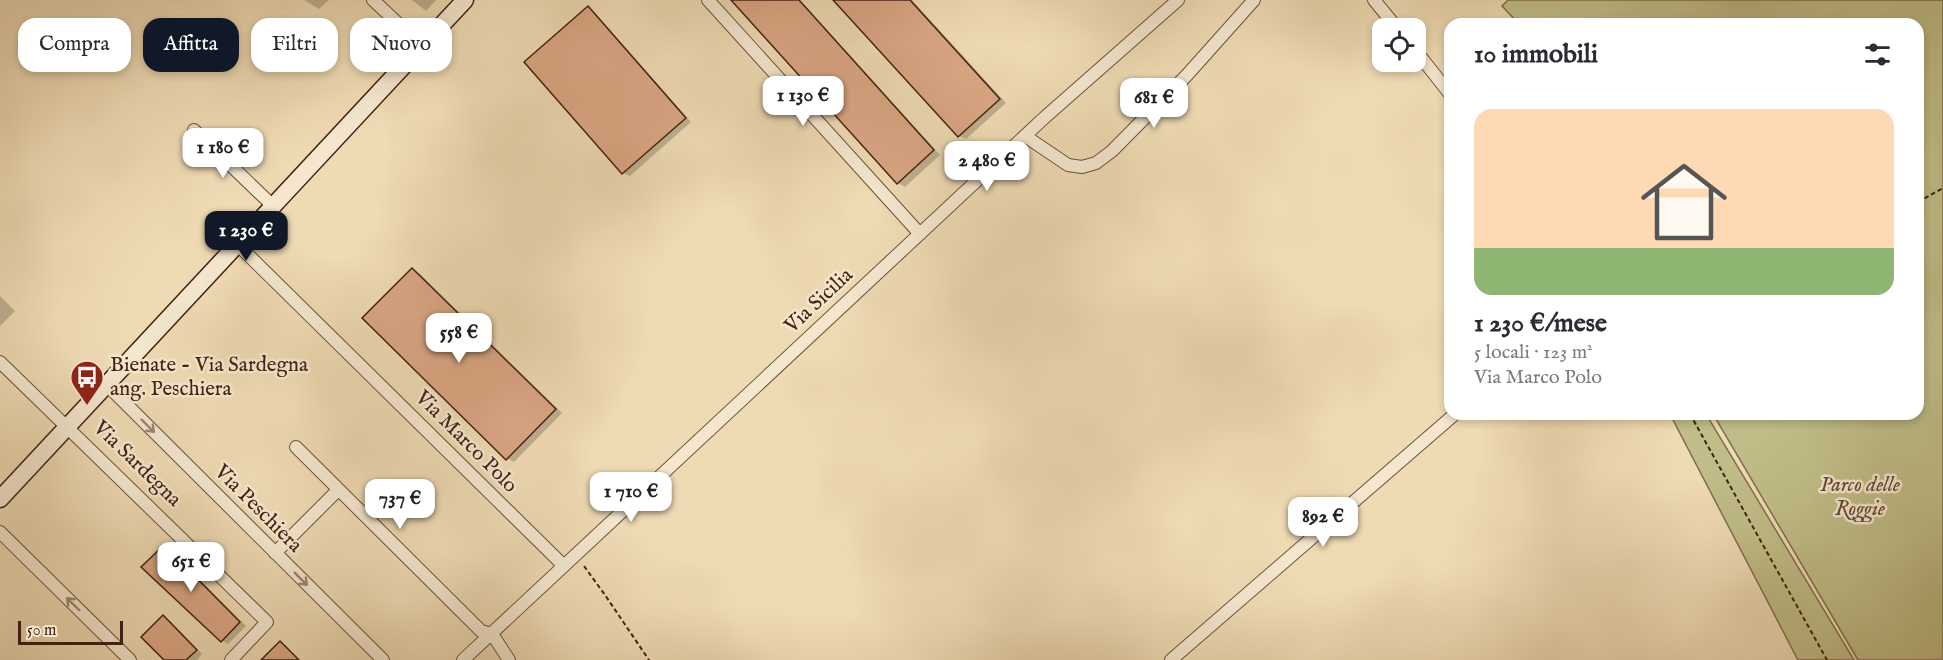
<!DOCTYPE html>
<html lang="it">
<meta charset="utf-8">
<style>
:root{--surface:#fff;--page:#f7f7f7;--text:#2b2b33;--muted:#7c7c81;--line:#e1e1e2;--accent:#111827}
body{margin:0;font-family:"IM FELL English",serif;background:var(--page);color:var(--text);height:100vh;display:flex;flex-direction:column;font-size:22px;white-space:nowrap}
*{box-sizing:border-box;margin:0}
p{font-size:20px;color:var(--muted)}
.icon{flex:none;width:33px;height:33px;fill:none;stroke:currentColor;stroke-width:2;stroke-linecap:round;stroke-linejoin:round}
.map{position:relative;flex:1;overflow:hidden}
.details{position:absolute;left:1444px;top:18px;width:480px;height:402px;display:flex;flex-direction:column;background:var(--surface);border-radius:18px;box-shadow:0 3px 9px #0003}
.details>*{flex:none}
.hud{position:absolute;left:18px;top:18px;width:570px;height:54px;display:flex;gap:12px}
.fabs{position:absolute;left:1372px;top:18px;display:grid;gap:12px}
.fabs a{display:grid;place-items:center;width:54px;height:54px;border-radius:12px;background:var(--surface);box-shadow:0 3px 9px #0003;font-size:30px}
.scale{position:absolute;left:18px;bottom:15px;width:105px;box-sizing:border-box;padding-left:6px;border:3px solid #432113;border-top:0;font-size:16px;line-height:21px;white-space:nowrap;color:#432113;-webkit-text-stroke:4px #f4e7ce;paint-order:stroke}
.price{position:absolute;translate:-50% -51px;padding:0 14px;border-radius:12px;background:#fff;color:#222;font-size:20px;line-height:39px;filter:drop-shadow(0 2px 3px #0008)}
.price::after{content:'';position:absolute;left:50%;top:36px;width:18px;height:14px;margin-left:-9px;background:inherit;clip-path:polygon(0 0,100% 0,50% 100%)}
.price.on{background:var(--accent);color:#fff}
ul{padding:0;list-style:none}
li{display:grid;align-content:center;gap:12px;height:318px;padding:0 30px}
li+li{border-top:2px solid var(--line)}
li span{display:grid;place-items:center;height:186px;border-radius:18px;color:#555}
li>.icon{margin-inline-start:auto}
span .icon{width:108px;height:108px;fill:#fffc;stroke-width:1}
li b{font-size:26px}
h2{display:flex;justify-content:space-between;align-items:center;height:72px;padding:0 30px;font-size:26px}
.chip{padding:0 21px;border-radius:18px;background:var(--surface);box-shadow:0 3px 9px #0003;font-size:21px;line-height:54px}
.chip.on{background:var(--accent);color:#fff}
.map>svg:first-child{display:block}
</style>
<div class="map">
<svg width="1943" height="660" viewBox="0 0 1943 660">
<rect width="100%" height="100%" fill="#eedab3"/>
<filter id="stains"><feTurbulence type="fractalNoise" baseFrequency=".00333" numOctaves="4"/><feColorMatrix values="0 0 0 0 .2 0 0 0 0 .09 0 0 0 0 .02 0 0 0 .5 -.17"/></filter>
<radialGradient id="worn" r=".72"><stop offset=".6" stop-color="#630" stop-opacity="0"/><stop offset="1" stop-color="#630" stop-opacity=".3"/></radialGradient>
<path fill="#c0bd88" stroke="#826f4e" stroke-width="1.5" d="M1508,0H1943V660H1858L1713,414H1918V24H1519L1502,6Z
M1675,414H1706L1854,660H1798L1671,416Z"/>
<path fill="#0003" d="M304,0H329L319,9Z
M412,0H436L426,11Z
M733,0H800L940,155L905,187L898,183Z
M835,0H912L1006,103L966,139L959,136Z
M588,8L594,12L691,122L630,176L623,173Z
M306,30L330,52L312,71L308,69Z
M412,270L419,273L562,413L514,462L507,458Z
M0,296L15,311L0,326Z
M164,546L170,550L246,626L228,644L221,640Z
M163,617L170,621L202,654L197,660H166Z"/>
<path fill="#d9a683" stroke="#432113" stroke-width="1.5" d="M731,0H799L934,150L897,184Z
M833,0H910L1000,99L958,137Z
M588,6L686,118L622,174L524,62Z
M306,29L327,49L307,70L286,49Z
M412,268L556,409L506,460L362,318Z
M164,545L240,622L221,642L141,567Z
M163,615L197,650L186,660H164L141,637Z
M280,641L299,660H261Z"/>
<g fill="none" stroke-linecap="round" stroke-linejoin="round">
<defs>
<path id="street" d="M373,0L422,46
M708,0L920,234
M1374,0L1397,28
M1416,51L1450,94
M194,130L274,207
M1025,136L1068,165L1082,167L1096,163L1112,151L1187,75L1254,0
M238,245L563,565
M0,362L267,622L231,660
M107,385L383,660
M296,447L481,631L492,634L509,660
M0,532L130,660
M275,553L338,490
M463,660L1044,118L1178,0
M1171,660L1455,414"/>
<path id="secondary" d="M0,499L465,0"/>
</defs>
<use href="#street" stroke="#6e4f3b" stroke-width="14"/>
<use href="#secondary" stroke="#432113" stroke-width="19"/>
<path stroke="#432113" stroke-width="2" stroke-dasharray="4.5 3" stroke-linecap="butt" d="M1918,202L1943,188
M1690,414L1827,660
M584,566L605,595L649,660"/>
<use href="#street" stroke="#f4e7ce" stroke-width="12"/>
<use href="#secondary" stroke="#f4e7ce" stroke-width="16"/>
</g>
<defs><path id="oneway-shaft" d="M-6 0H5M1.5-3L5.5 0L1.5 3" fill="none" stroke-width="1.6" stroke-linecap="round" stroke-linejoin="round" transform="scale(1.5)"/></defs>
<g stroke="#9c8470">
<use href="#oneway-shaft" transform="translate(148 426) rotate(45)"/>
<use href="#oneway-shaft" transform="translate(301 579) rotate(45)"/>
<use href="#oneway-shaft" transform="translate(73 604) rotate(-136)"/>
</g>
<defs>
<symbol id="bus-pin" viewBox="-11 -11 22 30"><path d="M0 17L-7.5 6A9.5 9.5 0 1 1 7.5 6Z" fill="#8f2418" stroke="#f4e7ce"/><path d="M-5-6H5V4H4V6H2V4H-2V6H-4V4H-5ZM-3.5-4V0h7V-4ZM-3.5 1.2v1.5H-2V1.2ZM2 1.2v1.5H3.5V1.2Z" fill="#fff"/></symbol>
</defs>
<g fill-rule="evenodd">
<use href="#bus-pin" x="68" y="358" width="38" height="52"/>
</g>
<g text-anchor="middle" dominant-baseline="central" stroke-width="5" stroke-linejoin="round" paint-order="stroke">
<g font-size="21" fill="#432113" stroke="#f4e7ce">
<text transform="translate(819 301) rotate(-43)">Via Sicilia</text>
<text transform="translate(466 442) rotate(45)">Via Marco Polo</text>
<text transform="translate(137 464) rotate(44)">Via Sardegna</text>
<text transform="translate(258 509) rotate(45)">Via Peschiera</text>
</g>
<g font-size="21" fill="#432113" stroke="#f4e7ce" text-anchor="start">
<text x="110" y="365">Bienate - Via Sardegna<tspan x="110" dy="24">ang. Peschiera</tspan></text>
</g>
<g font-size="21" font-style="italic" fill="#624830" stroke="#f4e7ce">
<text x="1860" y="485">Parco delle<tspan x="1860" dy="24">Roggie</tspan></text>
</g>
</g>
<rect width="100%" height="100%" filter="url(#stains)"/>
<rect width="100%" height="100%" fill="url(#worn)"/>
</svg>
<div class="fabs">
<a><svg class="icon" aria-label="locate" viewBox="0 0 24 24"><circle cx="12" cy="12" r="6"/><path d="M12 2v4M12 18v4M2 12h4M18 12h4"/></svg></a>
</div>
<div class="scale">50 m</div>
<b class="price" style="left:803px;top:127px">1 130 €</b>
<b class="price" style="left:1154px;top:129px">681 €</b>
<b class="price" style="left:223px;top:179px">1 180 €</b>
<b class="price" style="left:987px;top:192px">2 480 €</b>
<b class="price on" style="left:246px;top:262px">1 230 €</b>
<b class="price" style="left:459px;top:364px">558 €</b>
<b class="price" style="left:631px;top:523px">1 710 €</b>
<b class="price" style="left:400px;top:530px">737 €</b>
<b class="price" style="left:1323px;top:548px">892 €</b>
<b class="price" style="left:191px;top:593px">651 €</b>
<div class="hud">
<a class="chip">Compra</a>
<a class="chip on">Affitta</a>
<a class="chip">Filtri</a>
<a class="chip">Nuovo</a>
</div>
<section class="details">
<h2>10 immobili<svg class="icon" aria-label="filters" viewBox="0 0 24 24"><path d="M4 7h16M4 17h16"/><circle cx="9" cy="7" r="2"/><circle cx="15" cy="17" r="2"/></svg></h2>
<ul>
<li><span style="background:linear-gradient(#ffd9b3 75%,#8fb573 0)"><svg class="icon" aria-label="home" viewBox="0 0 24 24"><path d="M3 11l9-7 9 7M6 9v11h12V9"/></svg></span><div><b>1 230 €/mese</b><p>5 locali · 123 m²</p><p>Via Marco Polo</p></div></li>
</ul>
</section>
</div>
